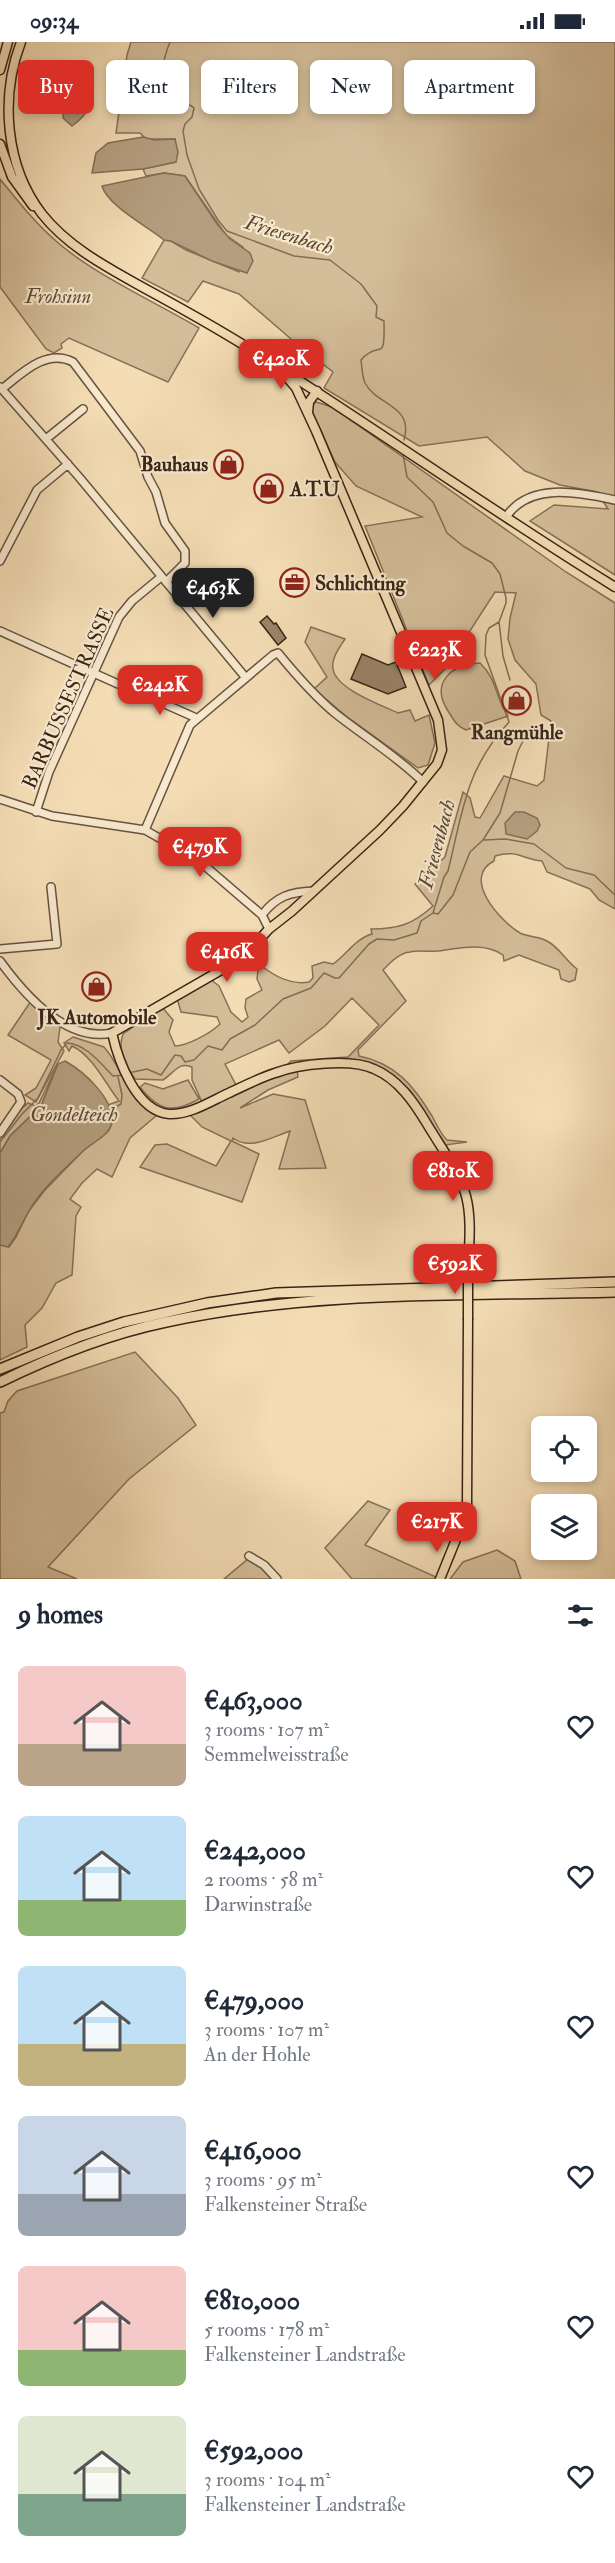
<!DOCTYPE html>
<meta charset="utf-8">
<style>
:root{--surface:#fff;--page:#f6f6f7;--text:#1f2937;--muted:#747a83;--accent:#d93025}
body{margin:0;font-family:"IM FELL Double Pica",serif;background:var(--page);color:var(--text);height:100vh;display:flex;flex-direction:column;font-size:22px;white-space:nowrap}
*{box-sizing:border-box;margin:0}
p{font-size:20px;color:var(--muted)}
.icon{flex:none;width:33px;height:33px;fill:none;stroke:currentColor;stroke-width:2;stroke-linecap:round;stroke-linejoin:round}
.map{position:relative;height:1537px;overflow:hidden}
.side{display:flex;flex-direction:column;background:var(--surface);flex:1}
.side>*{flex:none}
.top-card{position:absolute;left:18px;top:18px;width:579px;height:54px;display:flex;gap:12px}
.controls{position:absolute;left:531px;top:1374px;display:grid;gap:12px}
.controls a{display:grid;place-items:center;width:66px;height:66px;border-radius:9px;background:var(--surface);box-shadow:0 3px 9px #0003;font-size:30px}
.price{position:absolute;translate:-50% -51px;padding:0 14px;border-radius:12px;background:var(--accent);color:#fff;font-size:20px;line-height:39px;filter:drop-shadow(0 2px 3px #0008)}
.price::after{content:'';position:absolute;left:50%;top:36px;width:18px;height:14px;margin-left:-9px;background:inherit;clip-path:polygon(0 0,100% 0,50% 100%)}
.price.on{background:#222;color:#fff}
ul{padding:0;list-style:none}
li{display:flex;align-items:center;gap:18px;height:150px;padding:0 18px}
li span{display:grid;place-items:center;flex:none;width:168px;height:120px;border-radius:9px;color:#555}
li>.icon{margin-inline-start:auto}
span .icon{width:72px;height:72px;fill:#fffc;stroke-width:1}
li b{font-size:26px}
h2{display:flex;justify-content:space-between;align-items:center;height:72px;padding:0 18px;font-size:26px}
.tag{padding:0 21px;border-radius:9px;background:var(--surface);box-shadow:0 3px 9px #0003;font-size:21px;line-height:54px}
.tag.on{background:var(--accent);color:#fff}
.status{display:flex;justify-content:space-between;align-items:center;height:42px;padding:0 30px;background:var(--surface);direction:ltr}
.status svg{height:16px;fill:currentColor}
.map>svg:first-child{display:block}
</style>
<div class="status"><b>09:34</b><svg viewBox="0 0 49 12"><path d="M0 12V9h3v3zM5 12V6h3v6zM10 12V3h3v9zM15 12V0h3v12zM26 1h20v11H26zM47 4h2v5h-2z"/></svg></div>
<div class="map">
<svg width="615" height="1537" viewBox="0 0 615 1537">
<rect width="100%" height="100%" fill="#f4ddb5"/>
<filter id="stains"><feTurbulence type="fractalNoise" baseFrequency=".00333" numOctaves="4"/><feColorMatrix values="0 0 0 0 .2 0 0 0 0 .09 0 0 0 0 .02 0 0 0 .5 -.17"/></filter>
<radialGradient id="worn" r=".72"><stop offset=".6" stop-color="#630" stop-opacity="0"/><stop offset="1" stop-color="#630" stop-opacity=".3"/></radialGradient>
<path fill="#d4be9a" stroke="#867158" stroke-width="1.5" d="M131,0H615V533L530,479L554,463L608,467L597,450L560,443L525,429L487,395L419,404L324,346L333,330L298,303L239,252L203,239L188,260L142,236L164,198L171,199L186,208L239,230L243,205L226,193L185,134L164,131L146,134L143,127L176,120L175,97H146L140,91H116L127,13Z
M0,137C18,159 35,181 56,199C93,232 155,260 199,286L168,340L69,296L61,302L62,306L54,311L46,307L0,245Z
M316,360L332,365L566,530L615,561V867L599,858L590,847L547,830L542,819C523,818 518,807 495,814L494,819C461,836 500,879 520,891C528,895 538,894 547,899C559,905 566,919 577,927L575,938L569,940L561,937L559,928L519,913L504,919L503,913C485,900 459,906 438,909C429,910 419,908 410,910C399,911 390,921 383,928L406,959L358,1008L359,1014C395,1021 414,1044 432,1074C437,1083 440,1091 447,1098L467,1100L445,1103L411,1050L398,1037L383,1027L366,1020L288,1022L291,1019L348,1015L379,983L352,956L325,984L289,1011L279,998L225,1022L235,1041L242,1047L297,1028L298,1035L268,1048L240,1066L273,1052L305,1058L326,1126L279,1127L290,1089C272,1095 250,1109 233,1096L232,1099L259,1112L242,1160L140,1125L155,1103L167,1102L216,1124L231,1099L202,1085L190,1073L201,1067V1058L192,1038V1025C179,1019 174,1031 163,1038L135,1037C125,1023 117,1009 123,992L162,965L173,978L169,990L175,1004C187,1004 211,991 220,982L217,975L181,970L177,956L211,938L219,944L231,970L242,980L248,975L245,966L246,957L262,948L257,937L258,928L263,925C276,935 293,943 309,940L313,936L312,924L324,920L333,922C346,913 356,896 372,892L371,887C399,887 413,882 433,864L415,842L445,815L463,750L470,756L475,775L480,776L504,734L537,744L544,738L551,679L541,673L536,642L515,618L508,597L510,576L516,551L495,550L446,626L429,643L365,484L422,475L356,444L335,420L312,369V364Z
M311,585L345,597C340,605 331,616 333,627C336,647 381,663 398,671L410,668L415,679L429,673L435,701L428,723L418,726L346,674L314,647L327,635L305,600Z
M480,621C498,638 495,656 508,674L466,688C456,684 454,678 448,669C430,641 451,622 480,621Z
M31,959L60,985L58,1000L64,1009L36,1060L25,1053L36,1046L51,1018L8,993Z
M73,995L104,1005C121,1023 131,1065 157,1073L130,1096L112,1135L97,1127L82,1141L70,1157L81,1165L76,1174L72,1233L56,1241L42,1266L25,1283L27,1305L0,1318V1203L9,1205L16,1195L28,1170L45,1148L85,1107L109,1088L112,1081L108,1063L119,1059C105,1041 93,1014 72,1004L69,1009L64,1001Z
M58,1022L41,1064L10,1094L0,1111V1096L20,1068L28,1061L35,1064L39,1061Z
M188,1038L199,1057C173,1072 159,1069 140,1045L145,1041L163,1047Z
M135,1310L178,1356L196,1383L129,1437L48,1525L77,1537H0V1371L4,1370L8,1359L17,1349Z
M368,1459L390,1468L365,1503L436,1535L435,1537H352L325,1506Z
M497,1508L515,1519L521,1537H450L463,1520Z
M248,1517L260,1523L273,1537H224Z"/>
<path fill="#b49e7f" stroke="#826d55" stroke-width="1.5" d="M79,35L92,45C93,63 87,73 72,84L63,76C63,59 63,45 79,35Z
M143,95L155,98L175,97L178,110L176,120L143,127L92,131L96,111L108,101Z
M164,131L185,134L217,182L230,197L250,211L253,219L247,231L212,219L171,199L164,198C148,185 107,163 102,144Z
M515,770H524L537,776L540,783L537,789L527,797L506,792L505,781Z
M65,1019C83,1029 117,1058 111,1083C109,1094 89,1102 81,1111C66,1126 49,1140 37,1157C25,1172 20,1190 8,1205L0,1203V1111L10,1094L41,1064L58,1022Z"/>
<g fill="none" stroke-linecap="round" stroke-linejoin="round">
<path stroke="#826d55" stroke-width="1.5" d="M170,0C164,14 158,40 163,56C173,61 186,58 194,66L192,75L185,82L183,89L187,113L199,147L218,178L227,189L294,214L330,218L361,242L377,264L376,275L384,279C385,324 380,296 361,318C362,325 362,334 365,341C377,364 414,363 404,398
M499,580L503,614L510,638
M484,798L505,797L534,802L566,826L594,833L615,853
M433,871L438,872L453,853L470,810L483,798L500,771L518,709L529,687
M128,1031L147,1027L161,1033L175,1013L181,1014L185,1020L194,1018L208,1004L222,1008L230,997L255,983L283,957L311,946L324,931L335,936H339L369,902L377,897L394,898L417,891L421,879L433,871L444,835L448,829C463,769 465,728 509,680L485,613L486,593L489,586L499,580L506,561V556L500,532L492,521L463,504L447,491L433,460L407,435L403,412
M110,1068L121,1062L122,1053L118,1035
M0,1100L22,1072L38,1056L61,1008L67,1001C86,1002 100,1021 113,1034L124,1033"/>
</g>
<path fill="#9a8469" stroke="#382416" stroke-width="1.5" d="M267,574L274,582L276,581L286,596L278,603L260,580Z
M362,612L388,623L396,620L406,645L388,652L351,637Z"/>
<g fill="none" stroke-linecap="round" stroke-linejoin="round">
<defs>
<path id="minor" d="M0,345L79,435L246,636
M2,347C21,332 46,306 73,320L140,409L148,435L156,450L165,481L185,509V521L166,540
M46,397L83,367
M506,475C530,439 581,451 615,458
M0,519L37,448L68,422
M0,589L118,642
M140,651L194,675L195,678
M0,757L52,774L145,788L198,818L262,873L269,887
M36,770L49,730L119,575L132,559L161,535
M145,788L190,683L273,613L278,611C296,633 314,654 336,672C365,695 397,714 423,740
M262,873C276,854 291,850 313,849
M0,907L57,902L51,845
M0,919C24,952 66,1001 112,991
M0,1038L18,1052L21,1060L0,1091
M249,1514L264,1523L277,1537"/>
<path id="major" d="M21,0C0,55 5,124 42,172C68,205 108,226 144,246C179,265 213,284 247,305C371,383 490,468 615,545
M0,28L8,0
M0,102L12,135L33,164
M279,326L296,346L316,389L438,678L442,708L437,722L403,764L380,788L292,869L269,887L248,910L235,920L112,991C118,1018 136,1069 169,1072C190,1073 211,1059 229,1051C244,1044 259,1036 275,1031C299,1022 351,1016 374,1027C398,1037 414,1060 427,1082C440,1104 459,1129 466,1154C472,1177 469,1204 468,1227
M308,370L309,360L317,349
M440,1537L457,1495L467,1463L468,1278"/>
<path id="highway" d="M0,1327L78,1295L124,1280L207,1261L276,1251L615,1240
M0,1340C53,1314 108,1292 166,1280C313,1248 466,1254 615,1250"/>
</defs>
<use href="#minor" stroke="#67523e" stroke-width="10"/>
<use href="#major" stroke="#382416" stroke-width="11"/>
<use href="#highway" stroke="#382416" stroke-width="12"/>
<use href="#minor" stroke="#f8e9cf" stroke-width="7"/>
<use href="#major" stroke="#f4ddb5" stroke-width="8"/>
<use href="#highway" stroke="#f4ddb5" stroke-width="9"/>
<defs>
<path id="major-bridge" d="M468,1227V1278"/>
</defs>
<use href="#major-bridge" stroke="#382416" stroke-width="11" stroke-linecap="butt"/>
<use href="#major-bridge" stroke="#f4ddb5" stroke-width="8"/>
</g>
<defs>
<symbol id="shop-ring" viewBox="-11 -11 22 22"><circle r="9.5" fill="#f8e9cf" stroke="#8f2418" stroke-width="1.5"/><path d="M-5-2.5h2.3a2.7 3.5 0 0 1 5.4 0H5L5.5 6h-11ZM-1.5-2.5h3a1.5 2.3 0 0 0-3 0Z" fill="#8f2418"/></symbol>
<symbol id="office-ring" viewBox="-11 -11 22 22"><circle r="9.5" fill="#f8e9cf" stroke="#8f2418" stroke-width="1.5"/><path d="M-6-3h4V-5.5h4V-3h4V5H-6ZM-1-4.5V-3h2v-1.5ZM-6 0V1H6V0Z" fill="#8f2418"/></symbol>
</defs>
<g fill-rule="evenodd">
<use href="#shop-ring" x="212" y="406" width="33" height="33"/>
<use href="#shop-ring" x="252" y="430" width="33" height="33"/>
<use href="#office-ring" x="278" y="524" width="33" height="33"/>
<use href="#shop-ring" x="500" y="642" width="33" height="33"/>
<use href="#shop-ring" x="80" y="928" width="33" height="33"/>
</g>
<g text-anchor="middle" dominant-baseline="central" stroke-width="4.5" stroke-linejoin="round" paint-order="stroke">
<g font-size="20" font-style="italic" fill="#5f4a37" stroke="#f8e9cf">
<text x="58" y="254">Frohsinn</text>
</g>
<g font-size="20" font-weight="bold" fill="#382416" stroke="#f8e9cf" text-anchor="start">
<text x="208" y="422" text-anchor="end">Bauhaus</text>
<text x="290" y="447">A.T.U</text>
<text x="315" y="541">Schlichting</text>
<text x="517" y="690" text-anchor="middle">Rangmühle</text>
<text x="97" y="975" text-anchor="middle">JK Automobile</text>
</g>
<g font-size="20" fill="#382416" stroke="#f8e9cf">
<text transform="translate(68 656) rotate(-66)">BARBUSSESTRASSE</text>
</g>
<g font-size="21" font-style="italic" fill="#5d4936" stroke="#f8e9cf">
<text transform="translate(289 193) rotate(17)">Friesenbach</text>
<text transform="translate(437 802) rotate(-75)">Friesenbach</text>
<text x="74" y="1072">Gondelteich</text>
</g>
</g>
<rect width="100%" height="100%" filter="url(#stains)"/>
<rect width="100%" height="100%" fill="url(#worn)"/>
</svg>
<div class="controls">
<a><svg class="icon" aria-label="locate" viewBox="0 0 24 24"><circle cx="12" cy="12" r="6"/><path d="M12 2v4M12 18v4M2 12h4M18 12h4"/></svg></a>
<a><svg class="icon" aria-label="layers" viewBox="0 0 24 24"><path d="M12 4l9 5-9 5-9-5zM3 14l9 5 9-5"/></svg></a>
</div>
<b class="price" style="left:281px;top:348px">€420K</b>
<b class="price on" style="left:213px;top:577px">€463K</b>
<b class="price" style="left:435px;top:639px">€223K</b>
<b class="price" style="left:160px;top:674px">€242K</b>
<b class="price" style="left:200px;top:836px">€479K</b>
<b class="price" style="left:227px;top:941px">€416K</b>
<b class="price" style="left:453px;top:1160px">€810K</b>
<b class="price" style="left:455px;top:1253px">€592K</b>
<b class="price" style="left:437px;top:1511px">€217K</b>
<div class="top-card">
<a class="tag on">Buy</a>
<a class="tag">Rent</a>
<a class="tag">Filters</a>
<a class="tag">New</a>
<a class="tag">Apartment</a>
</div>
</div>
<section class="side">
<h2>9 homes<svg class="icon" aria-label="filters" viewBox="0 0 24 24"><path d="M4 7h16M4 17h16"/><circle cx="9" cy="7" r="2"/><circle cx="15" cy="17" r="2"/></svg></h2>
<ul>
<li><span style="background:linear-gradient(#f6c9c9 65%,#b9a48a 0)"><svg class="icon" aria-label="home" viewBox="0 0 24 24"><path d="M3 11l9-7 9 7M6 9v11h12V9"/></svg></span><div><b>€463,000</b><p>3 rooms · 107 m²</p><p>Semmelweisstraße</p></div><svg class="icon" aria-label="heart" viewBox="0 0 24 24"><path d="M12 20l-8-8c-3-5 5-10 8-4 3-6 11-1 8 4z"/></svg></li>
<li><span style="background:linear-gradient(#bfe0f5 70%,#8fb573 0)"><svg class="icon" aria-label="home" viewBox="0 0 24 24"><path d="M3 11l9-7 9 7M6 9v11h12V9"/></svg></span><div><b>€242,000</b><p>2 rooms · 58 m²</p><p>Darwinstraße</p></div><svg class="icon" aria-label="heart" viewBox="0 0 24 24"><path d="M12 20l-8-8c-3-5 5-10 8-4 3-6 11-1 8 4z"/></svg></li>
<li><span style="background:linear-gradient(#bfe0f5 65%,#c2b280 0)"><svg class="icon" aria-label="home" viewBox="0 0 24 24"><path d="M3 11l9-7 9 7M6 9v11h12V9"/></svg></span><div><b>€479,000</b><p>3 rooms · 107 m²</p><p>An der Hohle</p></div><svg class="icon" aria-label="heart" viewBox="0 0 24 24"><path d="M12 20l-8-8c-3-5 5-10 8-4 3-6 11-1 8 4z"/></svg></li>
<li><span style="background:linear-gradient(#c9d6e8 65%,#9aa5b1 0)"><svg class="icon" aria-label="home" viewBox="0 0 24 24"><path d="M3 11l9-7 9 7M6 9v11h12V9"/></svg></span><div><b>€416,000</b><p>3 rooms · 95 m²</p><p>Falkensteiner Straße</p></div><svg class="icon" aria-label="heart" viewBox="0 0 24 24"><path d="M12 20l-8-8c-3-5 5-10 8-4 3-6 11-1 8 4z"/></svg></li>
<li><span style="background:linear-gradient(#f6c9c9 70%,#8fb573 0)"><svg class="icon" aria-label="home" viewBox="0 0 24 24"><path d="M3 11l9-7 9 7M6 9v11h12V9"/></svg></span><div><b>€810,000</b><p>5 rooms · 178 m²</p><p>Falkensteiner Landstraße</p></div><svg class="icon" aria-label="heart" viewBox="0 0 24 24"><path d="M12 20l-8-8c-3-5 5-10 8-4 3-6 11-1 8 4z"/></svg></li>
<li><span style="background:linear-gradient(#dfe7d0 65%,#7fa58c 0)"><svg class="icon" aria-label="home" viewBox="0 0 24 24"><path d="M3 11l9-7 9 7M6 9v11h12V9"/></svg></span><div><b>€592,000</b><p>3 rooms · 104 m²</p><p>Falkensteiner Landstraße</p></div><svg class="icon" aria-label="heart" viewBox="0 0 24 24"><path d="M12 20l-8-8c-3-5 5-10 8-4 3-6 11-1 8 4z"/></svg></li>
</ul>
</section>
